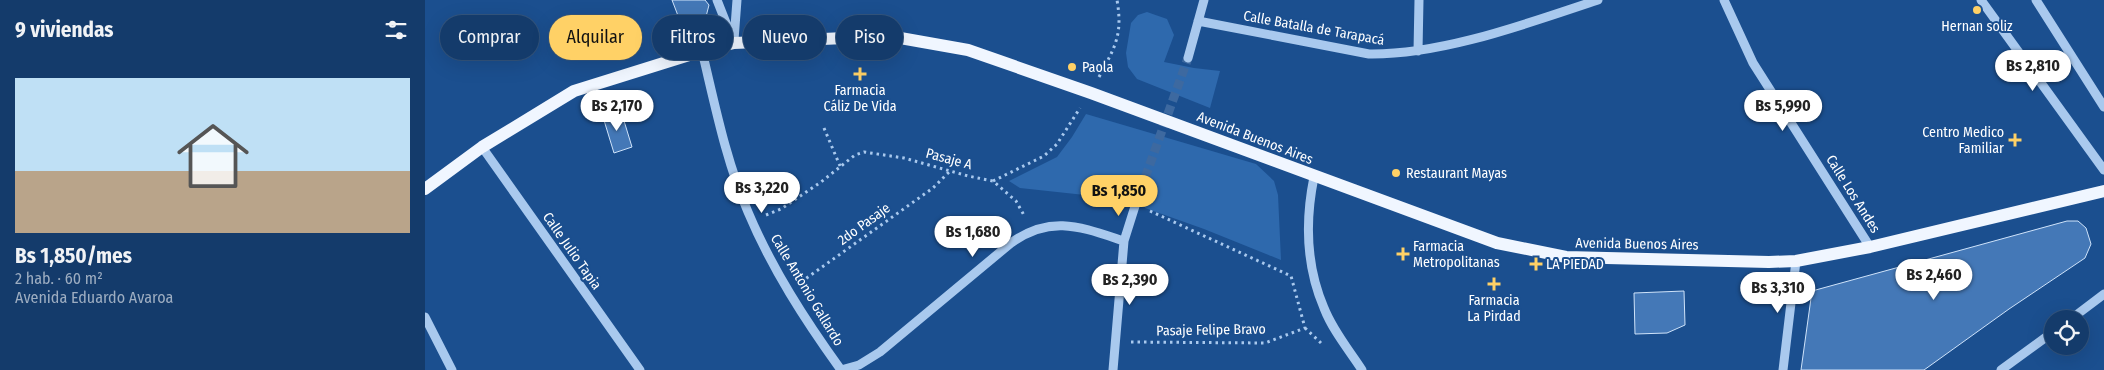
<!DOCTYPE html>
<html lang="es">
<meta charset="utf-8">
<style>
:root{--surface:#143b6b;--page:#214673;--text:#f1f3f6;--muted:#9dadc1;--line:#33557e;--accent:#ffd166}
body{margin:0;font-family:"Fira Sans Condensed",sans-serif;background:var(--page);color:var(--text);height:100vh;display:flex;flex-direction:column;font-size:19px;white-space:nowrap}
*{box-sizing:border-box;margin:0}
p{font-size:16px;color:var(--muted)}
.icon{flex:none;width:28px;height:28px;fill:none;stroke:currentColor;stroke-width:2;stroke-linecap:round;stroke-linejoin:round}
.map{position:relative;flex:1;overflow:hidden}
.drawer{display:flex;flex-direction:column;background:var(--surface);width:425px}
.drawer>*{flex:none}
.banner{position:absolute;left:15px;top:15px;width:475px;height:45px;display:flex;gap:10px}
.buttons{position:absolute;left:1619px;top:310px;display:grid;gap:10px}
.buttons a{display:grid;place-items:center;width:45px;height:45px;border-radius:50%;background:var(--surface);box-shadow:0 5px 20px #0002,0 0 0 1px var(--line);font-size:25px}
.price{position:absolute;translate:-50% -42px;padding:0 11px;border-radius:18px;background:#fff;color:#222;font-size:16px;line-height:32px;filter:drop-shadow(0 1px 2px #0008)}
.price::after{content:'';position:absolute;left:50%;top:30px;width:15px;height:11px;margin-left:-8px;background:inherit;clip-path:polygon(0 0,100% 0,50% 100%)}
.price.on{background:var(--accent);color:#111}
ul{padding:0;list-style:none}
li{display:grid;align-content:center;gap:10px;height:265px;padding:0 15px}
li span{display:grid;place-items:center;height:155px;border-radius:0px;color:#555}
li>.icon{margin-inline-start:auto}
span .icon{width:90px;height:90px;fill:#fffc;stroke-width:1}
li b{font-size:21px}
h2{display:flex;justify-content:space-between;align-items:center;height:60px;padding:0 15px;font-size:21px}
.tag{padding:0 18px;border-radius:22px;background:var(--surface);box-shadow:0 5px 20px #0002,0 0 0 1px var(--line);font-size:18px;line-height:45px}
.tag.on{background:var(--accent);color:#111}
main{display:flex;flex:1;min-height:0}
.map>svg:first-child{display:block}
</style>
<main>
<section class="drawer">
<h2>9 viviendas<svg class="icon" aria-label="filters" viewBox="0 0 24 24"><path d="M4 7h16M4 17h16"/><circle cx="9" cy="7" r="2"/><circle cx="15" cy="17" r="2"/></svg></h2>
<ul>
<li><span style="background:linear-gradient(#bfe0f5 60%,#b9a48a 0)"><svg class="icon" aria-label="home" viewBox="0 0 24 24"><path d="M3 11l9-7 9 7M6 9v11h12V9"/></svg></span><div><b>Bs 1,850/mes</b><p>2 hab. · 60 m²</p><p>Avenida Eduardo Avaroa</p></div></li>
</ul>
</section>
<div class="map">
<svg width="1679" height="370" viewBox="0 0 1679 370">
<rect width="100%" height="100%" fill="#1b4f8f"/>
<path fill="#2e69ad" d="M722,12L742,19L749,35L739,62L769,68L795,71L785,108L712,79L703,67L701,53L706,23L713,15Z
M661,114L831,164L849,181L853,195L856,260L779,229L720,208L722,192L707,186L669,196L595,188L584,181L632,157L647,137Z"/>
<path fill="#4478b7" stroke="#cfe3fa" d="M247,0H280L284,5L277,32L260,34Z
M196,111L207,147L189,153L178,117Z
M1642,221H1653L1661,228L1666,244L1660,258L1584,309L1499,370H1376L1387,291Z
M1259,291L1260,325L1242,333L1210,334L1209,293Z"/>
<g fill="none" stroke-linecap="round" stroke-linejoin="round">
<path stroke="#3d69a0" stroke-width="9" stroke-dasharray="9 4.5" stroke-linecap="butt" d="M711,203L763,58"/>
<path stroke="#a9c9ee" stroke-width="3" stroke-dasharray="2.5 4" stroke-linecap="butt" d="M674,77C690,47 698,35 692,0
M399,128L415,166
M568,181L619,156L632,144L655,108
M725,211L866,276L880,328
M341,215L356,209L396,182L430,155L439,152L479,158L543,176L568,181L591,201L600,217
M376,282L508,188L525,171
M880,328L896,343
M706,342L840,343L880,328"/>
<path stroke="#a9c9ee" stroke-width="9" d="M292,0L309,43
M1299,0L1328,63L1445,247
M1556,0L1679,170
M1611,0L1679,107
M773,21L944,54C1018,55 1103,23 1173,0
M309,40L312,0
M277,51C290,105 301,161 323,212C347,269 380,320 416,370L434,365L455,352L586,243C626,214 656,227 699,241
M993,51L994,0
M763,58L779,0
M57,147L215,370
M889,177C880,221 881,266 899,308C908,331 924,350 937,370
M0,317L27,370
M1646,319L1679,294
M688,370L699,241L711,203
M1358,370L1371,261
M1576,370L1628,332"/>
<path stroke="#f0f6ff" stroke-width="12" d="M0,189L57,147L149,91L277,51L309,43L464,36L543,50L666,93L1072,243L1141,257L1344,262L1371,261L1445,247L1679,191"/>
</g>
<g fill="#ffd166" stroke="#1b4f8f" stroke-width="2">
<circle cx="1552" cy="10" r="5"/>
<circle cx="647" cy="67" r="5"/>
<path d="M432.5 66.5h5v5h5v5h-5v5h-5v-5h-5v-5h5z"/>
<path d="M1587.5 132.5h5v5h5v5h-5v5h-5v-5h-5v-5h5z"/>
<circle cx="971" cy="173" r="5"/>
<path d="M975.5 246.5h5v5h5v5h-5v5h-5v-5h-5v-5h5z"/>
<path d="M1108.5 256.5h5v5h5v5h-5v5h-5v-5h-5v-5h5z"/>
<path d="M1066.5 276.5h5v5h5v5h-5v5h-5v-5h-5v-5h5z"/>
</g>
<g text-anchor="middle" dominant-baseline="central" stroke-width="4" stroke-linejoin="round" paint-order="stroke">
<g font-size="14" fill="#fff" stroke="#1b4f8f" text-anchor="start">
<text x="1552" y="26" text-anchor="middle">Hernan soliz</text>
<text x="657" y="67">Paola</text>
<text x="435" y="90" text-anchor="middle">Farmacia<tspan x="435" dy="16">Cáliz De Vida</tspan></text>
<text x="1579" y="132" text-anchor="end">Centro Medico<tspan x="1579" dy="16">Familiar</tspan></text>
<text x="981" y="173">Restaurant Mayas</text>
<text x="988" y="246">Farmacia<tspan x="988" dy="16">Metropolitanas</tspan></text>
<text x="1121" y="264">LA PIEDAD</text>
<text x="1069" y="300" text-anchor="middle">Farmacia<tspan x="1069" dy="16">La Pirdad</tspan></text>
</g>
<g font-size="14" fill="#fff" stroke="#1b4f8f">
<text transform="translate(889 28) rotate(10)">Calle Batalla de Tarapacá</text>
<text transform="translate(830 138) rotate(21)">Avenida Buenos Aires</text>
<text transform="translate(524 159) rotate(15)">Pasaje A</text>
<text transform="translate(1428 194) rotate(58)">Calle Los Andes</text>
<text transform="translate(439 224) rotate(-36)">2do Pasaje</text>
<text transform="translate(1212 244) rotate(1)">Avenida Buenos Aires</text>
<text transform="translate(147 251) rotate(55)">Calle Julio Tapia</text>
<text transform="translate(382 290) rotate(59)">Calle Antonio Gallardo</text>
<text transform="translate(786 330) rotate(-1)">Pasaje Felipe Bravo</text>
</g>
</g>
</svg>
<div class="buttons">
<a><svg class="icon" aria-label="locate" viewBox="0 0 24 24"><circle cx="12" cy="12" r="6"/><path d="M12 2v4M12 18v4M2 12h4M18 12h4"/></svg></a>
</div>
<b class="price" style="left:1608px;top:92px">Bs 2,810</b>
<b class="price" style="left:192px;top:132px">Bs 2,170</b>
<b class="price" style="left:1358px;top:132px">Bs 5,990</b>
<b class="price" style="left:337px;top:214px">Bs 3,220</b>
<b class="price on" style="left:694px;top:217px">Bs 1,850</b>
<b class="price" style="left:548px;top:258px">Bs 1,680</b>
<b class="price" style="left:1509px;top:301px">Bs 2,460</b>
<b class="price" style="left:705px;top:306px">Bs 2,390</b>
<b class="price" style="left:1353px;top:314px">Bs 3,310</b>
<div class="banner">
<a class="tag">Comprar</a>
<a class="tag on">Alquilar</a>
<a class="tag">Filtros</a>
<a class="tag">Nuevo</a>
<a class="tag">Piso</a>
</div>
</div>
</main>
